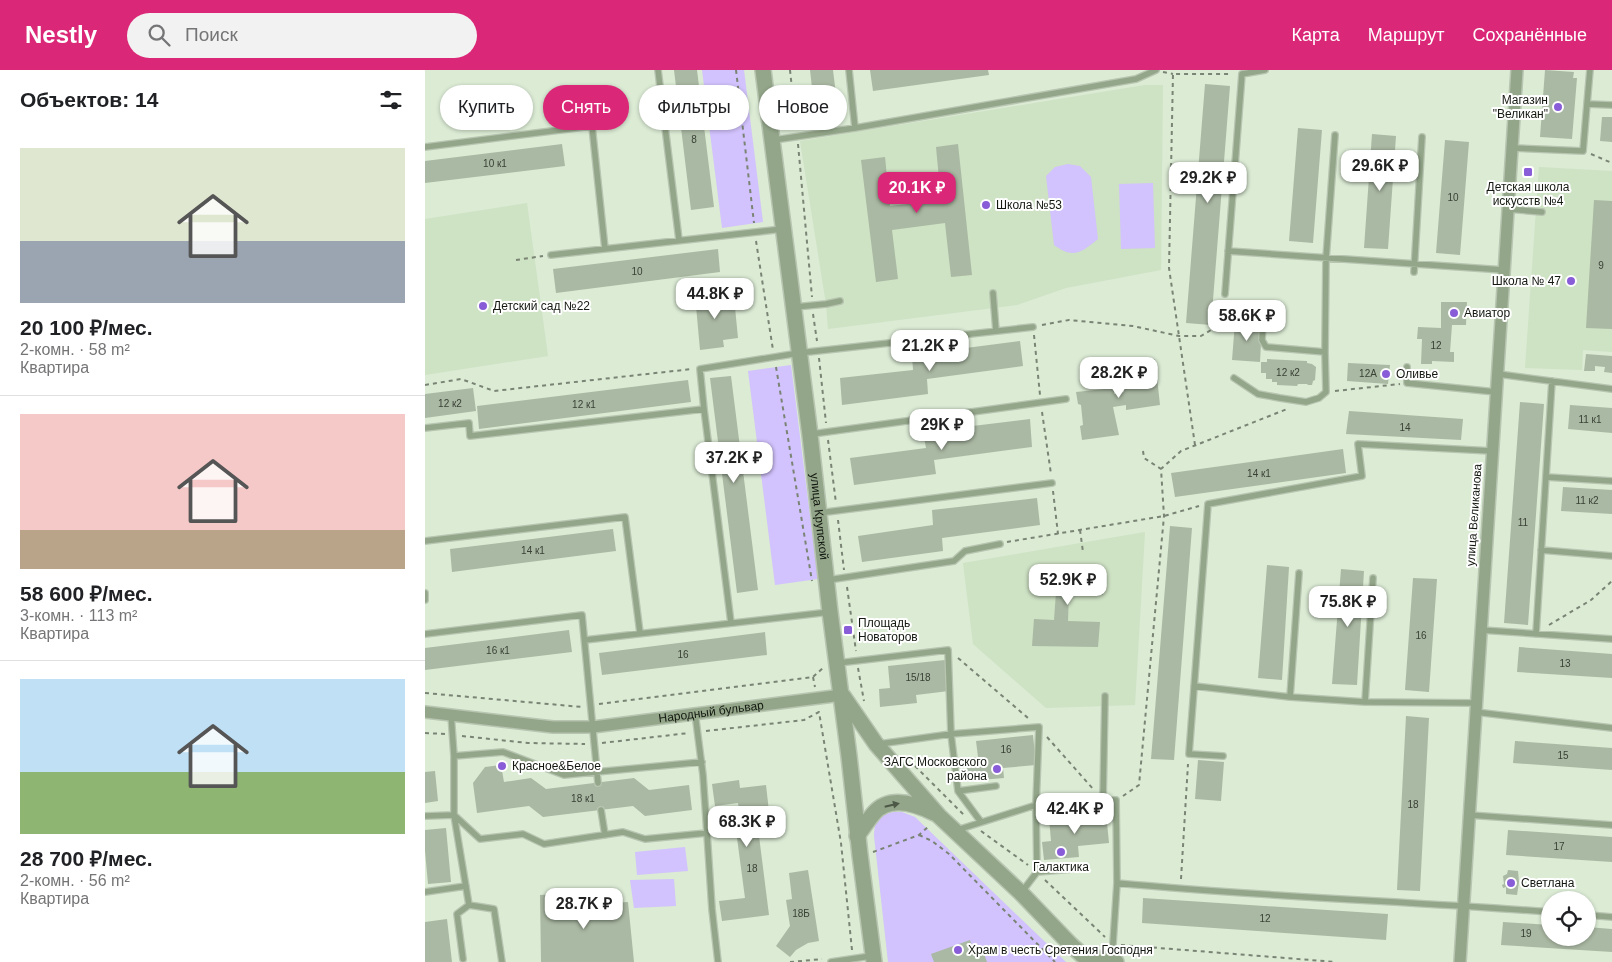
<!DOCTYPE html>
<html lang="ru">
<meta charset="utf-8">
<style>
:root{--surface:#fff;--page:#f2f2f2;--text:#202124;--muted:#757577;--line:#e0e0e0;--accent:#db2777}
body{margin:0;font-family:Arial,sans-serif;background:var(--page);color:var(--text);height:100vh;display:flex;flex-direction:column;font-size:19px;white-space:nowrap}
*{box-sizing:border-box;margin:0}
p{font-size:16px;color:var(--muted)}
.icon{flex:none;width:28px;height:28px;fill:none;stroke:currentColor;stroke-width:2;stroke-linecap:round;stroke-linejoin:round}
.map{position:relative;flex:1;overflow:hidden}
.drawer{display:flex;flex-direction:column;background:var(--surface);width:425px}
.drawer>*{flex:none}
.guide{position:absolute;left:15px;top:15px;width:475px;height:45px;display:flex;gap:10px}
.fabs{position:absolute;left:1116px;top:821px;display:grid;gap:10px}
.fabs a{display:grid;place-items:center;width:55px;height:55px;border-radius:50%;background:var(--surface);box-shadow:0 1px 4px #0004;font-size:25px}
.price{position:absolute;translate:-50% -42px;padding:0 11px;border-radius:10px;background:#fff;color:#222;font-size:16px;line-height:32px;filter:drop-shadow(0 1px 2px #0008)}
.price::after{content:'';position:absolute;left:50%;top:30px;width:15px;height:11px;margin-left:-8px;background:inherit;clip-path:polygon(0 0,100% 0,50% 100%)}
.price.on{background:var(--accent);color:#fff}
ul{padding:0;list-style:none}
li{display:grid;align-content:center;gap:10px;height:265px;padding:0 20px}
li+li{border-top:1px solid var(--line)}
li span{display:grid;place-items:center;height:155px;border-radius:0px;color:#555}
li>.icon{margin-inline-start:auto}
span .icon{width:90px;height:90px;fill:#fffc;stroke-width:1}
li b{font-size:21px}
h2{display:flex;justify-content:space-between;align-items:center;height:60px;padding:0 20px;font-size:21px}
.chip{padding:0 18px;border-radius:22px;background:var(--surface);box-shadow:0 1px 4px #0004;font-size:18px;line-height:45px}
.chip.on{background:var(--accent);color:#fff}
header{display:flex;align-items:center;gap:30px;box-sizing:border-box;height:70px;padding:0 25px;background:var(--accent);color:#fff}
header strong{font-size:24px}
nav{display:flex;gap:28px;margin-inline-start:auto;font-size:18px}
.search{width:350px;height:45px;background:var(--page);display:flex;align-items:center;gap:12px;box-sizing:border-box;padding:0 18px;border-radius:28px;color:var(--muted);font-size:19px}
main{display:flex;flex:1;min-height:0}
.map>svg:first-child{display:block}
</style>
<header>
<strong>Nestly</strong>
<div class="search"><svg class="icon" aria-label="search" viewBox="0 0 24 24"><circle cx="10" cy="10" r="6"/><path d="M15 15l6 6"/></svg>Поиск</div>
<nav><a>Карта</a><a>Маршрут</a><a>Сохранённые</a></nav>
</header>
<main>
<section class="drawer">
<h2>Объектов: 14<svg class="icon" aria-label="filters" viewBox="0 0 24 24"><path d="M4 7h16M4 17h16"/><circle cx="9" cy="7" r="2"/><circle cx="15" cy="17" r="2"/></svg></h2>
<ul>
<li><span style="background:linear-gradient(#dfe7d0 60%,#9aa5b1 0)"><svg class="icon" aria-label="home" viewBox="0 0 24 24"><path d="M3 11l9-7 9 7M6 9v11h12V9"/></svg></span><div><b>20 100 ₽/мес.</b><p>2-комн. · 58 m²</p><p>Квартира</p></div></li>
<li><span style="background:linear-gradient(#f6c9c9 75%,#b9a48a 0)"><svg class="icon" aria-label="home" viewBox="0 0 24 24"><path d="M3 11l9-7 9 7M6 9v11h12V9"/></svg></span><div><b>58 600 ₽/мес.</b><p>3-комн. · 113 m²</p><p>Квартира</p></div></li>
<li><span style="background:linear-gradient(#bfe0f5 60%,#8fb573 0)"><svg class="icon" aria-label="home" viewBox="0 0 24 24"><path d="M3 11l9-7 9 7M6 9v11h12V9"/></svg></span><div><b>28 700 ₽/мес.</b><p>2-комн. · 56 m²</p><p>Квартира</p></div></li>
</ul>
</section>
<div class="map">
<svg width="1187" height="892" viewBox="0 0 1187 892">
<rect width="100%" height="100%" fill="#dbebd4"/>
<path fill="#cee2c4" d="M720,15H738L736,200L641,218L592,235L403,259L401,234L375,71Z
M1114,97L1187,101V282L1158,280L1157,300L1100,298Z
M102,133L123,286L0,305V149Z
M720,462L710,635L621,638L548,574L538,493Z"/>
<path fill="#d2c2fd" d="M277,0H319L338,152L297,158Z
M643,94L655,96L666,107L673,169C656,183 648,189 629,175L621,106L630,97Z
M728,113L730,178L696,179L694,114Z
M366,295L393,509L350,515L323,301Z
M469,742H477L490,747L641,892H463L449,766C450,750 452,745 469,742Z
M260,777L263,801L212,805L210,782Z
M249,809L251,836L209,838L205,810Z"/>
<path fill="#aab9a3" d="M249,0H272L289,137L266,140Z
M385,0H408L413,41L390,44Z
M445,0H563L564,5L448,21Z
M1120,0L1149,2L1148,8H1152L1147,69L1115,67Z
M780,14L805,16L786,255L761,253Z
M1177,47H1187V72L1175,71Z
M873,58L897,60L888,173L864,171Z
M947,64L971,66L963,179L939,178Z
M1020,70L1044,72L1035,185L1011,183Z
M137,74L140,96L0,113V91Z
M533,74L547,205L526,207L520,153L467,160L473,209L451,212L436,90L460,87L465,136L516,130L511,77Z
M1169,130L1187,131V259L1161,258Z
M293,179L295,202L131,223L128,199Z
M293,222L294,229L309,227L313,268L298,270L299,277L275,280L270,225Z
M1016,232H1042L1041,255H1027L1025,282H1029V292L1007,291V294H996L997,269H992L993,257L1016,258Z
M810,252L837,254L835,292L807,290Z
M595,271L598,296L502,309L503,324L417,335L415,308L488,300L487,285Z
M1161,284L1187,286V303L1179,302L1180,297L1170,296V301H1159Z
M730,289L735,335L701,340V335L688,337L694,365L657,370L655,356L658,355L656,335L653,334L651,322L689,318V324L699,322L696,293Z
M842,289L882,291V293L887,294L891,297L890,310L888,311L887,315H883L882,314H873L872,316L852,315V312H847V309H841V303H836V292H842Z
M923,293L965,295L963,314L922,311Z
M306,306L333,520L312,523L285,308Z
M263,310L266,332L54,359L52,336Z
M48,318L51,341L0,348V324Z
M1095,332L1119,334L1103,555L1079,553Z
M1145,335L1187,338V363L1143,359Z
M924,341L1038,349L1036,370L921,364Z
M605,349L607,377L509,390L511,404L429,415L425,388L501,378L498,362Z
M918,379L921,403L750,427L746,403Z
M1138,417L1187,420V444L1136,441Z
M612,428L615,455L517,468L518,481L437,492L433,466L508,455L507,440Z
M745,456L767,458L749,690L726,689Z
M188,459L191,481L27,502L25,479Z
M614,494L680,498L678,525L644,522L643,551L675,552L673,577L607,576L609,549L629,550L631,522L612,520Z
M842,495L864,497L857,610L833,608Z
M916,499L939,501L932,615L907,614Z
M988,508L1012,509L1004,622L980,620Z
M144,560L147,582L0,600V578Z
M340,562L342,585L177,605L174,583Z
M1094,577L1187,584V608L1092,602Z
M520,590L524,621L491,625L492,633L455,637L454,619L465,618L463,596Z
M981,646L1004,648L995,821L972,820Z
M608,665L611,695L578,698L579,708L543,711L541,688L553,687L551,671Z
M1090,671L1187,678V700L1088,693Z
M773,690L799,692L796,731L770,729Z
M76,695L79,712L106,708L121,719L209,708L224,720L264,715L267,740L220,746L208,736L118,747L104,736L52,743L48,713L60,697Z
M10,701L13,731L0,733V702Z
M314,710L315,718L341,715L346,759L339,760L340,765L334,766L344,845L297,851L294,831L320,828L312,768L318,767L313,733L290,736L287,714Z
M681,743L684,773L653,776L654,787L619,790L617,772L626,771L624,748Z
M21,758L26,812L3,814L0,781V760Z
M1083,760L1187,767V792L1081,785Z
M383,800L394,871L383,873L371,880L365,887L351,876L365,856L361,830L367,829L364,803Z
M1083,800L1093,801L1094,812L1092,825L1081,824V817L1078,818L1077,815L1079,814L1078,806L1082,804Z
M159,822L161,835L203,832L209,892H116L115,825Z
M718,828L963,844L961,870L717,853Z
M22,849L27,892H0V852Z
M1078,852L1125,855V868H1162V857L1187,859V882L1076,875Z
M545,870L549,881L557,878L562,892H509L506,884Z"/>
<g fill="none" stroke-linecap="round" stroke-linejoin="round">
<defs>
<path id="service" d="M233,0L254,170
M1162,34L1165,0
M430,58L711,9L731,0
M349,70L430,58L424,0
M0,77L167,56L180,179
M1087,78L1158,81L1162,34L1187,35
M1083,139L1117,142
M803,181L1079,200
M126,185L358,159
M989,202L997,67
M568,223L571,261
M800,224L817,4L840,0
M370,237L401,234L415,231
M838,253L837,270L841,277L900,282L901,189L910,65
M982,297V313L1071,322
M1073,304L1187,319
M809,308L833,324L855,328L881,332L894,328L901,322L900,282
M279,339L306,553
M0,358L44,353L45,366L279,339L275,299L374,283L608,257
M387,364L641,329
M1121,407L1187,411
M394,443L627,413
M0,471L200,447L215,563
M1116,480L1187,486
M403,510L529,491L540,481L575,474
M0,523V530
M1056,560L1187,569
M0,564L157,545L173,713
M1111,564L1127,311
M160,570L405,542
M413,593L523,580L526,664L454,674
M769,616L865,627L940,632L1051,633
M865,627L874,503
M940,632L948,508
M1050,642L1187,658
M29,686L78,682L139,705L277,692
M798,686L764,684L783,434L937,406L933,374L1067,381
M533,721L571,716
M678,731L680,626
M176,740L180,765
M29,745L55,769L98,764L119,774L198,762L220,769L282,763L278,705L270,643
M29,745L44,835L69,839L77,892
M1044,745L1187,755
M0,746L29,745V686L26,644
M556,752L533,721L526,664L614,657L611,735L691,730L692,813
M532,760L611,735L612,802L596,823
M282,763L287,839L293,892
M612,802L647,799
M0,822L41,816
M1162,845L1187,847
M38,889L32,844L44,835
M687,889L692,813C836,827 981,831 1125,842
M406,892L446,886"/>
<g id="minor">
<path id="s1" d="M0,642L128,657H168L417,625"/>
<path d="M1035,892L1092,0"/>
</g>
<g id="tertiary">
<path id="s2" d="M338,0L385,365L405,542L424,686L435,785L449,892"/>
<path d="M418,626L451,674L514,746L596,823L645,874L657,885L691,892"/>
<path d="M432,766C438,758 443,750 449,743C465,725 491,734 509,743"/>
</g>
</defs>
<use href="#service" stroke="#b7c5b1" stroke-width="8"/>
<use href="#minor" stroke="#b7c5b1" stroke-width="14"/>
<use href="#tertiary" stroke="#b7c5b1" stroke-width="18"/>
<path stroke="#7a8474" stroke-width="2" stroke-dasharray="4 4" stroke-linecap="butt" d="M311,0L329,153
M365,0L371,57
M738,2L748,4
M373,74L387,227
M1166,84L1187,93
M331,171L348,280
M91,190L118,186
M388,244L392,271
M617,255L644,250L708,256L754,266H776L796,254L798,233
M609,265L615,325
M394,288L401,353
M351,297L387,511
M0,315L36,309L69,321L267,299
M910,321L975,314
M617,342L626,404
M403,370L411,433
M770,375L744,198L748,4H807
M718,381L719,388L736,399
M628,421L633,464
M413,450L419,500
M655,460L658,482
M582,472L739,446L774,436
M422,517L431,581
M1124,555L1166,530L1187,511
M533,588L603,648
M433,598L439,631
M388,607L390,617
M0,623L157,637
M174,634L388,607L399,597
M281,661L379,650L394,642L416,773L427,880
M0,663L20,664
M37,666L103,673L160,674
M622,667L669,720
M177,673L264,663
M490,696L540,746
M698,726L714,715L739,446L736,399L756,381L862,339
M556,761L603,795
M494,765L507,771L524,784L630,892
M448,782L494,765L504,756
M756,809L763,694
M620,810L680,867
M696,875L911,892
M365,892L397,889"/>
<use href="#service" stroke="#93a689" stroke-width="5.5"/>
<use href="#minor" stroke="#93a689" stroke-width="11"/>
<use href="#tertiary" stroke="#93a689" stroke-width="15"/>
</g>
<defs><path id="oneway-solid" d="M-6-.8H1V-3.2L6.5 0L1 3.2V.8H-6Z" transform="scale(1.25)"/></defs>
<use fill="#4d5846" href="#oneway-solid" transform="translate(467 735) rotate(-13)"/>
<g fill="#895dd7" stroke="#fff" stroke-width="2">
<circle cx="1133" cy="37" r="5"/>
<rect x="1098" y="97" width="10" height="10" rx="2.5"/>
<circle cx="561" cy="135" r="5"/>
<circle cx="1146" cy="211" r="5"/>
<circle cx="58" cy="236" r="5"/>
<circle cx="1029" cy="243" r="5"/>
<circle cx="961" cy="304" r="5"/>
<rect x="418" y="555" width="10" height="10" rx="2.5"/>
<circle cx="77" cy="696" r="5"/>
<circle cx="572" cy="699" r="5"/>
<circle cx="636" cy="782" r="5"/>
<circle cx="1086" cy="813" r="5"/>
<circle cx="533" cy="880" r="5"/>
</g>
<g text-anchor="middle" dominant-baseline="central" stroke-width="4" stroke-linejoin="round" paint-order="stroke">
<g font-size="10" fill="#394035">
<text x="269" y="69">8</text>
<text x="70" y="93">10 к1</text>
<text x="1028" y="127">10</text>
<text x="1176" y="195">9</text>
<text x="212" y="201">10</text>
<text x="1011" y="275">12</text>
<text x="863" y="302">12 к2</text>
<text x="943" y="303">12А</text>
<text x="25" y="333">12 к2</text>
<text x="159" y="334">12 к1</text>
<text x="1165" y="349">11 к1</text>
<text x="980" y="357">14</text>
<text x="834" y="403">14 к1</text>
<text x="1162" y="430">11 к2</text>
<text x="1098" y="452">11</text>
<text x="108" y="480">14 к1</text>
<text x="996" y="565">16</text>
<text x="73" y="580">16 к1</text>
<text x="258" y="584">16</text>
<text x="1140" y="593">13</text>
<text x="493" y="607">15/18</text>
<text x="581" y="679">16</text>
<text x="1138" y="685">15</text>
<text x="158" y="728">18 к1</text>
<text x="988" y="734">18</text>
<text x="1134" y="776">17</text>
<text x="327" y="798">18</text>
<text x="376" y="843">18Б</text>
<text x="840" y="848">12</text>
<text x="1101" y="863">19</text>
</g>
<g font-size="12" fill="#131810" stroke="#fff" text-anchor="start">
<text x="1123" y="30" text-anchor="end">Магазин<tspan x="1123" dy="14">"Великан"</tspan></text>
<text x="1103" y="117" text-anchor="middle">Детская школа<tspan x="1103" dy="14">искусств №4</tspan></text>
<text x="571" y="135">Школа №53</text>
<text x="1136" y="211" text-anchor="end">Школа № 47</text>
<text x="68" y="236">Детский сад №22</text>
<text x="1039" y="243">Авиатор</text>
<text x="971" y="304">Оливье</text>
<text x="433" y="553">Площадь<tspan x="433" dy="14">Новаторов</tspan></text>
<text x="562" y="692" text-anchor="end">ЗАГС Московского<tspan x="562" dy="14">района</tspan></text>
<text x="87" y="696">Красное&amp;Белое</text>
<text x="636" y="797" text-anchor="middle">Галактика</text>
<text x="1096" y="813">Светлана</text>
<text x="543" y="880">Храм в честь Сретения Господня</text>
</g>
<g font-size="12" fill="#131810" stroke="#fff">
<text transform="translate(1049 445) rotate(-86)">улица Великанова</text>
<text stroke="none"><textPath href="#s2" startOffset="450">улица Крупской</textPath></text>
<text stroke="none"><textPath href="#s1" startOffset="288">Народный бульвар</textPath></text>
</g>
</g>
</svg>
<div class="fabs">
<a><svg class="icon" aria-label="locate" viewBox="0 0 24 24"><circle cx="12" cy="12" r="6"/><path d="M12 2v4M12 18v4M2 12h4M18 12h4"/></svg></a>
</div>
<b class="price" style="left:955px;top:122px">29.6K ₽</b>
<b class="price" style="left:783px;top:134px">29.2K ₽</b>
<b class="price on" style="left:492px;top:144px">20.1K ₽</b>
<b class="price" style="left:290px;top:250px">44.8K ₽</b>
<b class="price" style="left:822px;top:272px">58.6K ₽</b>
<b class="price" style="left:505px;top:302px">21.2K ₽</b>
<b class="price" style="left:694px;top:329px">28.2K ₽</b>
<b class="price" style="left:517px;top:381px">29K ₽</b>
<b class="price" style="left:309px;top:414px">37.2K ₽</b>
<b class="price" style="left:643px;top:536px">52.9K ₽</b>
<b class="price" style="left:923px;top:558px">75.8K ₽</b>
<b class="price" style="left:650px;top:765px">42.4K ₽</b>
<b class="price" style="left:322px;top:778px">68.3K ₽</b>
<b class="price" style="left:159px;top:860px">28.7K ₽</b>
<div class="guide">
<a class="chip">Купить</a>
<a class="chip on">Снять</a>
<a class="chip">Фильтры</a>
<a class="chip">Новое</a>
</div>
</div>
</main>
